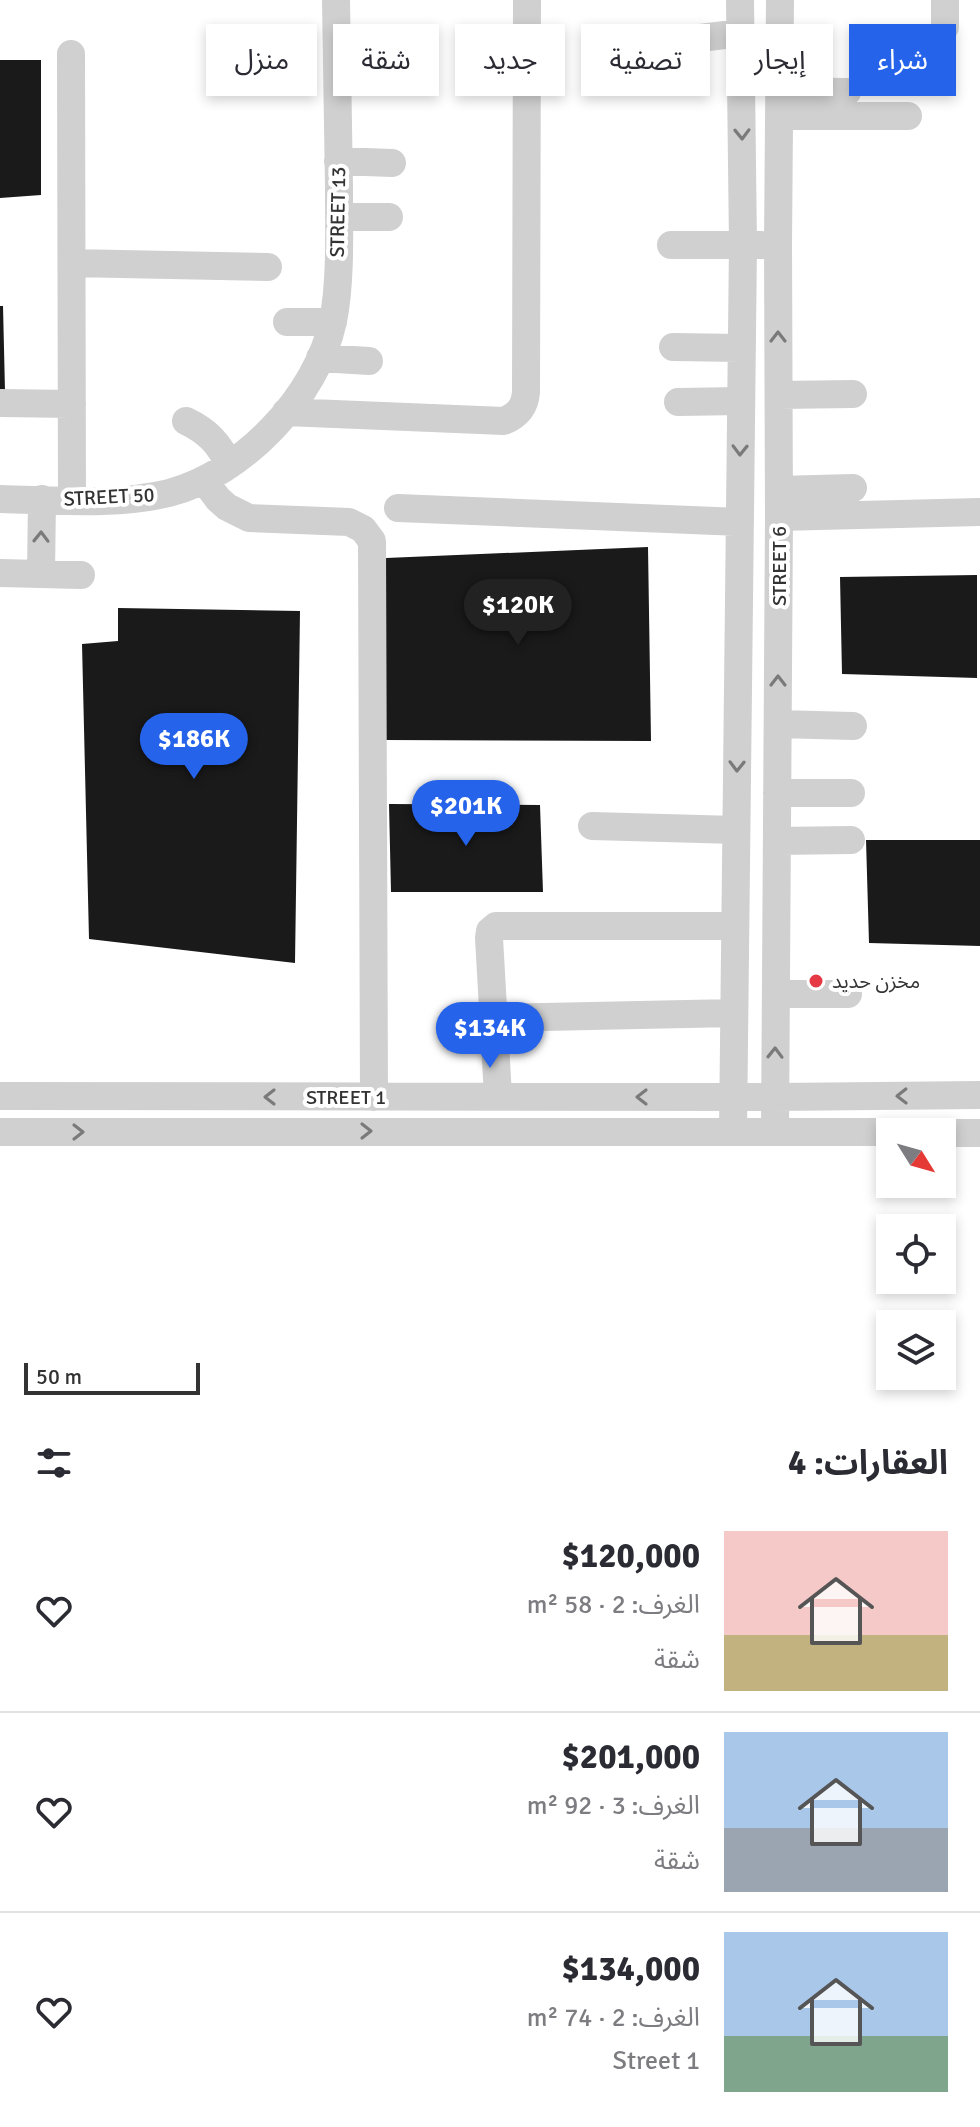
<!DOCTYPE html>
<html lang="ar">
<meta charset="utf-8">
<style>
:root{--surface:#fff;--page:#f7f7f7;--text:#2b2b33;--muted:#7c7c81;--line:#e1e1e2;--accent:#2563eb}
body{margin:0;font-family:Signika,"Noto Sans Arabic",sans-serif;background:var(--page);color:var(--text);direction:rtl;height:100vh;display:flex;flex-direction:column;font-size:30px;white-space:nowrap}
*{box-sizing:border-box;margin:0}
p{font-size:26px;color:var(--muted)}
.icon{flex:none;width:44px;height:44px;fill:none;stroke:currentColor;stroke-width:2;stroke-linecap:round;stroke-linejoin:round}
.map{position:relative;height:1415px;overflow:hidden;direction:ltr}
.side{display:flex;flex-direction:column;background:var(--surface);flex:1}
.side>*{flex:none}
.hud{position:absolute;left:24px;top:24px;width:932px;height:72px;direction:rtl;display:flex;gap:16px}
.needle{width:52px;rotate:127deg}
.buttons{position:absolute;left:876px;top:1118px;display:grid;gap:16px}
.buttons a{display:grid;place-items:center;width:80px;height:80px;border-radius:0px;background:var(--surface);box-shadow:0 4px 12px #0003;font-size:40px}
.scale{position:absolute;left:24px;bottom:20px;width:176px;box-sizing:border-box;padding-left:8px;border:4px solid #333;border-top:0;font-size:22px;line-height:28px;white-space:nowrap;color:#333;-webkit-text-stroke:6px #fff;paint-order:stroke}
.price{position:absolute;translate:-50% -68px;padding:0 18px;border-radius:28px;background:var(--accent);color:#fff;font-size:26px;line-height:52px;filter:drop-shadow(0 2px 4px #0008)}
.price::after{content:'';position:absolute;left:50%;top:48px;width:24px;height:18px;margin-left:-12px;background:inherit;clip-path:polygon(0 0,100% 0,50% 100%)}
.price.selected{background:#222;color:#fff}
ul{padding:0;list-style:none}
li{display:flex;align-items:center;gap:24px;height:200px;padding:0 32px}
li+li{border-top:2px solid var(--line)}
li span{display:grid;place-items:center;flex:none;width:224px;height:160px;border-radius:0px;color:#555}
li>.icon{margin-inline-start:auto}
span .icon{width:96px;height:96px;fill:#fffc;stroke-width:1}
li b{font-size:34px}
h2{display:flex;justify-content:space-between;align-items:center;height:96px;padding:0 32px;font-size:34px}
.tag{padding:0 28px;border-radius:0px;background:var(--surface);box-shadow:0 4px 12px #0003;font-size:28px;line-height:72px}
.tag.selected{background:var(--accent);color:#fff}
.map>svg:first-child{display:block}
</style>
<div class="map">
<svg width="980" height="1415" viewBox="0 0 980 1415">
<rect width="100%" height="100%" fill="#fff"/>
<path fill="#1a1a1a" d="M0,60H41V195L0,198Z
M0,306H3L5,391H0Z
M648,547L651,741L383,740L386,558Z
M977,575V678L842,674L840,577Z
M118,608L300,611L295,963L89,939L82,644L118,641Z
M389,804L540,805L543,892H391Z
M866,840H980V946L869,943Z"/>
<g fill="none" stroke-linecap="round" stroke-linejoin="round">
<path stroke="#d0d0d0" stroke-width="28" d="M945,0V27
M71,54L72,500
M662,55L700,38L741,33
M779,91L847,92
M779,116H908
M338,161L392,163
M339,217H389
M671,245H761
M72,263L268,267
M287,322H333
M673,347L741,348
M320,358L369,361
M779,395L853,394
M678,402L741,401
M0,403L72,404
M286,412L504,421C518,415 525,407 526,392L527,0
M186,421C207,431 219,443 229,465
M204,480L218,499L227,507L249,518L349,522L363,529L372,541L374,1097
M779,490L853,488
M0,499C55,500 115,506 169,493C243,474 317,396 333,321C341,282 339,228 339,188C338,125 337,63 336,0
M398,508L740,522
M779,517L980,512
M0,573L81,575
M41,574L42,499
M778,724L853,726
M777,793H851
M592,826L736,830
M777,841L851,840
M776,994H848
M494,1018L734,1013
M0,1096L775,1097L980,1095
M498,1096L489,938L490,931L496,926H735
M733,1131L743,245L740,0
M775,1131L779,517L778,244L780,0
M0,1132H890
M942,1133H980"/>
</g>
<defs><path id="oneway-chevron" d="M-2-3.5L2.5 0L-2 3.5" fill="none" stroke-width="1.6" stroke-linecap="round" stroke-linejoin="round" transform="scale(2)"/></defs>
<g stroke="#7a7a7a">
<use href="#oneway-chevron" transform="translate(742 134) rotate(89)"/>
<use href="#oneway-chevron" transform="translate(778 337) rotate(-90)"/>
<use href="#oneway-chevron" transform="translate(740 450) rotate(91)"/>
<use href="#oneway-chevron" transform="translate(41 537) rotate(-89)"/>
<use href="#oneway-chevron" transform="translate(778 681) rotate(-90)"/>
<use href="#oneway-chevron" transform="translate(737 766) rotate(91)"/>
<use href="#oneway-chevron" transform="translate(775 1053) rotate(-89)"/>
<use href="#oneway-chevron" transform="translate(902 1096) rotate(179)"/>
<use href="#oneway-chevron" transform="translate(270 1097) rotate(-180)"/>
<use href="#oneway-chevron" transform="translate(642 1097) rotate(-180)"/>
<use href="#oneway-chevron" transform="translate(366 1131)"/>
<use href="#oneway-chevron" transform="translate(78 1132)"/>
</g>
<circle fill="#e63946" stroke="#fff" stroke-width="3" cx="816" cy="981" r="8"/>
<g text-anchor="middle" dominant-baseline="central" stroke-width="8" stroke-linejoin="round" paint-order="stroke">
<g font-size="20" fill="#333" stroke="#fff">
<text transform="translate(338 212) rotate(-89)">STREET 13</text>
<text transform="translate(109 497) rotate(-3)">STREET 50</text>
<text transform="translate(779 566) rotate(-90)">STREET 6</text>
<text x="346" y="1097">STREET 1</text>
</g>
<g font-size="20" fill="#333" stroke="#fff" text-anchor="start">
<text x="832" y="981">مخزن حديد</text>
</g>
</g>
</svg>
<div class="buttons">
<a><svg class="needle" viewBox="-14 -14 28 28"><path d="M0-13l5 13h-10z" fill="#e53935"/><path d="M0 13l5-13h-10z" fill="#7c7c81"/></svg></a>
<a><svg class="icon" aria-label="locate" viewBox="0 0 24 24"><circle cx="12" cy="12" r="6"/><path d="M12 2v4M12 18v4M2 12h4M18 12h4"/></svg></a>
<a><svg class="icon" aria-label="layers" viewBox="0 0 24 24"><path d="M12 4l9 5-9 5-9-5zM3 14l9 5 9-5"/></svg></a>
</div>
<div class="scale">50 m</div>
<b class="price selected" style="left:518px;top:647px">$120K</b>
<b class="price" style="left:194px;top:781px">$186K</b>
<b class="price" style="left:466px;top:848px">$201K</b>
<b class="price" style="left:490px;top:1070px">$134K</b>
<div class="hud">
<a class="tag selected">شراء</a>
<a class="tag">إيجار</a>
<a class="tag">تصفية</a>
<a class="tag">جديد</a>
<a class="tag">شقة</a>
<a class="tag">منزل</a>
</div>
</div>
<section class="side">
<h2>العقارات: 4<svg class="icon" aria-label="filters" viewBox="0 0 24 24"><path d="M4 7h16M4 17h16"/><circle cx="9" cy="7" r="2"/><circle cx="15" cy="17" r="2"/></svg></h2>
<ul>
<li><span style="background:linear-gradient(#f6c9c9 65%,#c2b280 0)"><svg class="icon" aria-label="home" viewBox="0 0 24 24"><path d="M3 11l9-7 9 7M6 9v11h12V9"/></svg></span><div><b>$120,000</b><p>الغرف: 2 · 58 m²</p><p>شقة</p></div><svg class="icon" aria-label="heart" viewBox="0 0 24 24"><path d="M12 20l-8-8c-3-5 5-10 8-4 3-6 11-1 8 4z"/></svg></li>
<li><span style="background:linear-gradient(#a9c7e8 60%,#9aa5b1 0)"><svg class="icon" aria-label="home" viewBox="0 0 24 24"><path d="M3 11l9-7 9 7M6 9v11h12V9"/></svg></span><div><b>$201,000</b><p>الغرف: 3 · 92 m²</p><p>شقة</p></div><svg class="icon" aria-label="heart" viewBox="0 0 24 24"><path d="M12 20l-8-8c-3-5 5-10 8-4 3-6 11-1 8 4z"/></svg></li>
<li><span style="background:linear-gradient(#a9c7e8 65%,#7fa58c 0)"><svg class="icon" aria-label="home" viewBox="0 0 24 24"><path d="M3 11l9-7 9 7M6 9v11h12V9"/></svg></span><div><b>$134,000</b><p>الغرف: 2 · 74 m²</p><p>Street 1</p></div><svg class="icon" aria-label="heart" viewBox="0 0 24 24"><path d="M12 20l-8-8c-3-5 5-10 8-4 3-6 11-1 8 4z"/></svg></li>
</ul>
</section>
